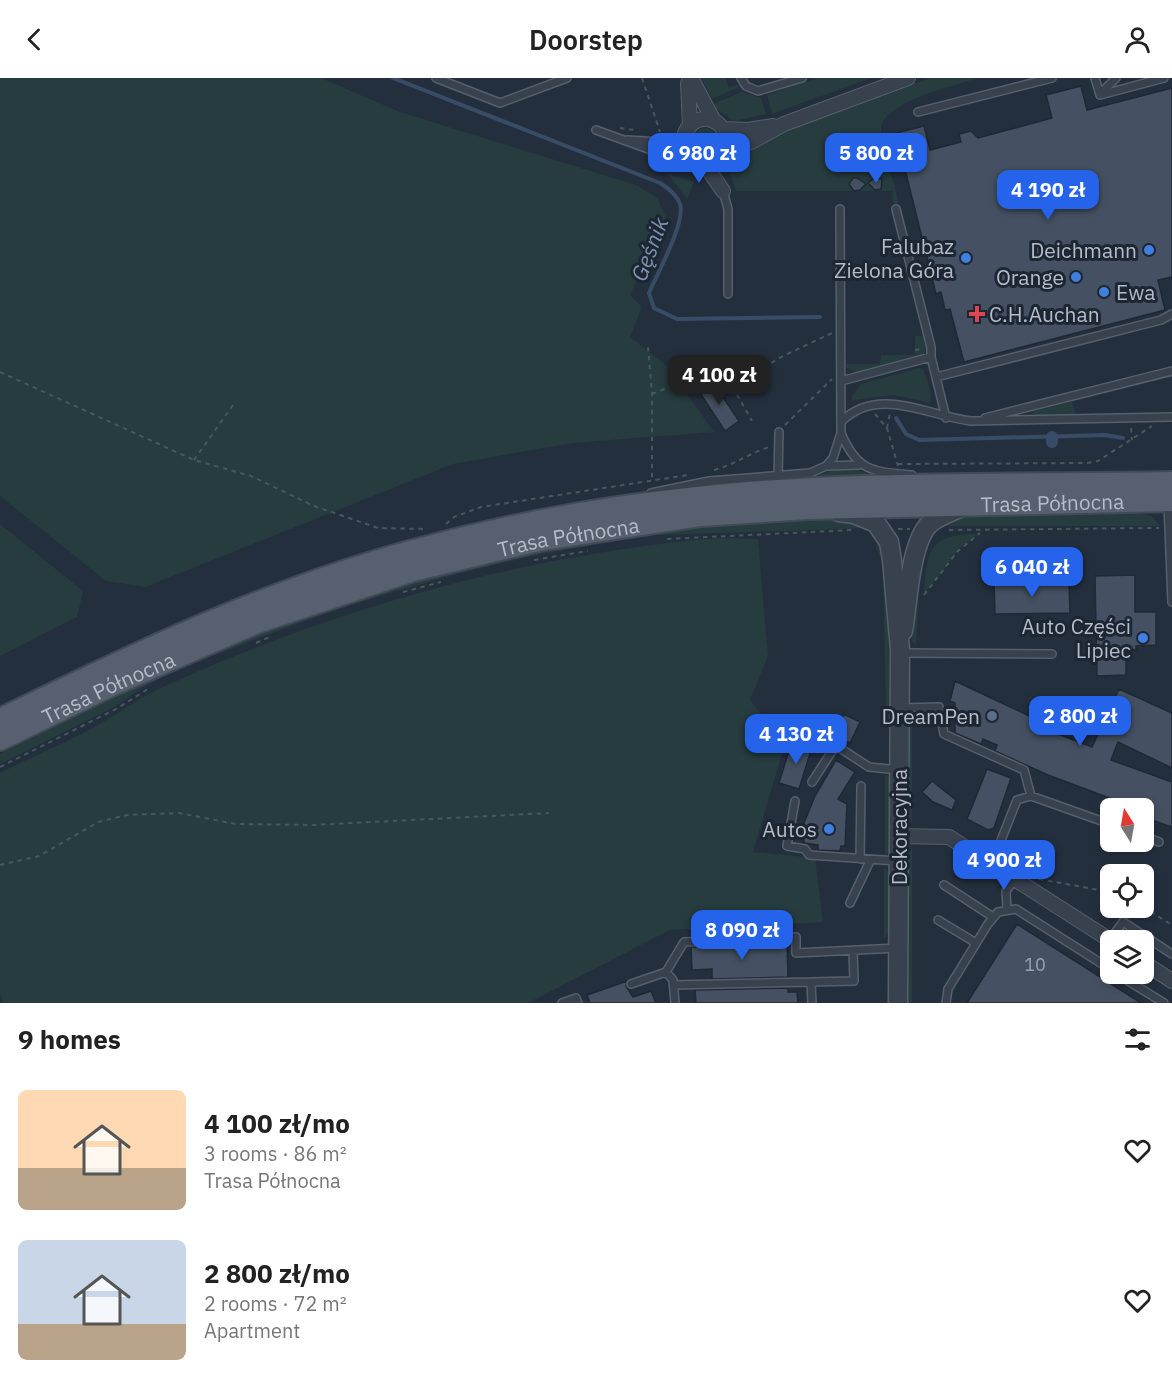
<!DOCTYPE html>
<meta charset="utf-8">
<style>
:root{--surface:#fff;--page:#f2f2f2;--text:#222;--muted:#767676;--accent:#2563eb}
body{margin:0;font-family:"IBM Plex Sans",sans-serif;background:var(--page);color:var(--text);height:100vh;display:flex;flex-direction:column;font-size:22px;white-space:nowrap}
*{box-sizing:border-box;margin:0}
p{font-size:20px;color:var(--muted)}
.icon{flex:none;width:33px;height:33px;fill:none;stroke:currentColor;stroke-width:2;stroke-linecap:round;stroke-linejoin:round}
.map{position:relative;height:925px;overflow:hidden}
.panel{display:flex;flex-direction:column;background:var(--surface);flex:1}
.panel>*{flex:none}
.needle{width:39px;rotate:349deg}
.controls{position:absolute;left:1100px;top:720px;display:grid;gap:12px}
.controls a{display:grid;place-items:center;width:54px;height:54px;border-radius:9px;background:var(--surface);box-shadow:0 3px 9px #0003;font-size:30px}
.price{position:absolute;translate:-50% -51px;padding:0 14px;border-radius:12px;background:var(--accent);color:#fff;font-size:20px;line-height:39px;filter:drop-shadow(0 2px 3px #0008)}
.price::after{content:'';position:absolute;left:50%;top:36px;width:18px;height:14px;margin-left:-9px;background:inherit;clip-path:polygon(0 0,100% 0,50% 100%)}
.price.active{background:#222;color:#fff}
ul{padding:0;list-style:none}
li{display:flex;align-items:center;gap:18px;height:150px;padding:0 18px}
li span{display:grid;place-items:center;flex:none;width:168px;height:120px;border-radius:9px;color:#555}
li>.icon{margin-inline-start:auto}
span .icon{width:72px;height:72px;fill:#fffc;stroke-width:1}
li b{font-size:26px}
h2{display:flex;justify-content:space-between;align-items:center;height:72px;padding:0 18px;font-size:26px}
header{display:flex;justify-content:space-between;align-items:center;height:78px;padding:0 18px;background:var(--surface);font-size:27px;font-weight:600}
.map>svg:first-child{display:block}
</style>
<header><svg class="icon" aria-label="back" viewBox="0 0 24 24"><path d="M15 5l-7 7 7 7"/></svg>Doorstep<svg class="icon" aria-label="person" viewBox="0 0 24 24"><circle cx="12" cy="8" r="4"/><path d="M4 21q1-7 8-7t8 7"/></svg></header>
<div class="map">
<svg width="1172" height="925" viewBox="0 0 1172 925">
<rect width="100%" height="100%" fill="#242f3e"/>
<path fill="#263c3f" d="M0,0H321L400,34L636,107L657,120L666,139L630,217L642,229L630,259L668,289L714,354L572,365L453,386L145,509L106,503L0,418Z
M701,0H725L729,9L737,7L739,9L712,21Z
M818,0H871L772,36L767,17Z
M930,0H978C955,8 879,24 881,53C882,78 896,101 898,126H893L892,113H736C726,83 724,80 756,71V68L815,41Z
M742,14L761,20L766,36L734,43L711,27Z
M693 62a12 12 0 1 1 24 0a12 12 0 1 1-24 0Z
M668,96L694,104L687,121Z
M915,258H924L927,272L923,277L857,295L847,290L846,286H880L881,277H915Z
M919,290L923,291C927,301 933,316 930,325L894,317L853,322L852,318L861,306Z
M1072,324L1076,338L1036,339L1032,336L1035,333Z
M856,391L869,396L891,398L708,408L806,400L835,392Z
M1140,435L1151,438L1161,448H935L961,438Z
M825,440H840L872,450L660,457L658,455L712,444Z
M0,446L83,513L77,539L0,578Z
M978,456L961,469L924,516C927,472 929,456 978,456Z
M716,460L758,461L768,578L750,622L772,649L788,655L753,774L815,780L823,844L670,852L528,925H3L0,915V695C31,679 64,666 94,649C118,636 140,619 165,608C338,529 526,477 716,460Z
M606,462V465C456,488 313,536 174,594L171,588L247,554L497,478Z
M878,462L887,477L890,635L886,632L883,497L881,480L876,469Z
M929,464L921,486L916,567L912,564L917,484Z
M158,593L163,594L165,598L145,608L116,628L0,686V676L91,631Z
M912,638V746L907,738L908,644Z
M885,697L890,698V775L885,776Z
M912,768V925H907V780Z
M884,791L890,794L889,853L884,862Z"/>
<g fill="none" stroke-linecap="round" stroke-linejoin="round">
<path stroke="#394c67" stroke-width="4" d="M393,0L660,105C668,110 677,117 680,126C686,144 657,196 649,215L654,230L677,241L820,239
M896,340L906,356L919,362L1105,357L1123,360"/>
<path stroke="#394c67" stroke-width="12" d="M1052,359V364"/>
</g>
<path fill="#455162" stroke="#1f2835" stroke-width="1.5" d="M1081,8L1087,32L1172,10V199L1158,202L1165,232L964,284L950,231L945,232L941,214L936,216L896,55L924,48L930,72L961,64L959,56L971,53L978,60L1052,40L1046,17Z
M857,100L866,106L860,112L854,113L849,106L853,100Z
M874,100L882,101L881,111L875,112L868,105Z
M740,287L745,295L735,302L730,294Z
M712,303L739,343L725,353L698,312Z
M1135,497V534H1156V567L1136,568V572H1126V597L1097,598L1095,498Z
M1069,504L1070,535L995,536L994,505Z
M955,603L1055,650L1053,654L1092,669L1119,611L1172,635V690L1118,664L1111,682L1172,704V749L1143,739V730H1136L1048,697L995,673L997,667L983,661L981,666L955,655V625L950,623Z
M844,636L860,644L850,665L834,658Z
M792,663L812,669L799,711L779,705Z
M836,682L855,694L838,721L847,726L845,768H841L840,773L818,772V767L804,765V745L815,718Z
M987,691L1011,700L994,750L988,752L967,741Z
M932,703L956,722L952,732L933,724L922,714Z
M1017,846L1141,925H967Z
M787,865L788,899L712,901V891L692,892L691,869Z
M627,903L626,908L633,919L651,913L656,925H590L587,917Z
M788,910V914H797L798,925H696L695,912Z"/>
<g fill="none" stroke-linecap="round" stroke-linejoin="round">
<defs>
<path id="service" d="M436,0L500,25L567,0
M741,0L746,8L758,13L802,0
M1095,0L1100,17L1164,0
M1101,15L1116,0
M918,34L1052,0
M596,52L662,76L691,77
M627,62L661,64L684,60
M723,113L728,131V216
M896,131L931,269V279L946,340
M936,299L1161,242L1172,236
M841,303L931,279
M985,340L1172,293
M841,344C878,307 928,338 971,343L1172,339
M841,355C857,394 874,394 912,397
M826,388L859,387
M778,399L779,354
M651,415L709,403L810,395L826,388L833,380L841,355L840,131
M1168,425L1172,524
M902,575L1052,576
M902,630L939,629L944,656L1024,692L1031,718
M823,659L869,689L899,692
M812,704L836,667
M795,723L787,768L805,771L809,777L898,783
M1143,758L1159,764
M860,781L861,708
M992,785L1017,722L1031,718L1110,746
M944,807L993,839
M850,825L870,783
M1007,831L1006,813L1015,801
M938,842L976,865
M1110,862L1123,844L1172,876
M666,894L684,864L796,859V875L898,870
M1117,896L1164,925
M631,906L666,894L673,902L675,925
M674,907L811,904
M562,925L576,920L578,925
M812,925L811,904L854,903L853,872
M946,925L948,911L988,846L998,834L1016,831L1110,891"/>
<path id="minor" d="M691,0L714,43
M688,5L690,48
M684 62a21 21 0 1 1 42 0a21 21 0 1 1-42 0Z
M723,51L748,52L773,48
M724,70L751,64L784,46L908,0
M697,81L708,91L723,113
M898,758L949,759L1110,862
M1143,884L1172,903"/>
<path id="tertiary" d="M839,434L854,436L876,445L889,464L892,482L900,572L898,925
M903,553C908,525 910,458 933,443C942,437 953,433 962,429"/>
<g id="primary">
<path d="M0,642C133,577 267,513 410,474C504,448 601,430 697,420C852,403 1016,408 1172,405"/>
<path id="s1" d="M0,661L111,607L257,544L413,492L538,462L701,437L808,430L1172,422"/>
</g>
</defs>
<use href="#service" stroke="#565f6c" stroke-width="10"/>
<use href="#minor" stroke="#565f6c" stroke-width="16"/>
<use href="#tertiary" stroke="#565f6c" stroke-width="21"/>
<use href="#primary" stroke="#414a57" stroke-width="26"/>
<path stroke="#44595c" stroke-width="2" stroke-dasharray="4.5 4.5" stroke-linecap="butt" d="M642,0L660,54
M620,50L635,52
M648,269L652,316V401
M915,272L922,271
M0,294L194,382L251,398L314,428L378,450L425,451
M734,310L779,280L832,255
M652,316L697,298L719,295L731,306L752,343
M875,336L887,350L898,388
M785,347L832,301
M887,350L890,335
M1131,350L1132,362
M194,382L233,327
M898,386L1087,385L1098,383L1152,348
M714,392C734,387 750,375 769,369
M446,446L454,439L481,429L688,397
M898,451H910
M949,452L1159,450
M667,461L853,452
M534,482L588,473
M403,514L441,504
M924,517L957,474L980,455
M256,565L270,559
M0,689L118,630L151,609
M0,787L39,778L98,744L127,737L179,735L236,746L313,747L549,735
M1039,801L1110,814
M1143,829L1172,847"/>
<use href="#service" stroke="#38414e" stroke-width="7"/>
<use href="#minor" stroke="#38414e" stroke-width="14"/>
<use href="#tertiary" stroke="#38414e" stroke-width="18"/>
<use href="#primary" stroke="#56606e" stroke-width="22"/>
</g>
<g fill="#3f7fe0" stroke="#1d2633" stroke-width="2">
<circle cx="1149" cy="172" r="6"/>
<circle cx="966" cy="180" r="6"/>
<circle cx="1076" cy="199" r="6"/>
<circle cx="1104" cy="214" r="6"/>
<circle cx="1143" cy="560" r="6"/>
<circle cx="829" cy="751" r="6"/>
</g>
<path fill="#e0444e" stroke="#1d2633" stroke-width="2" d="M974 227h6v6h6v6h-6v6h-6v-6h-6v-6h6z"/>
<circle fill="#5c6f8a" stroke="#1d2633" stroke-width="2" cx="992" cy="638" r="6"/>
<g text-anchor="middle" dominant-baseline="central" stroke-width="6" stroke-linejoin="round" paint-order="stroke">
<g font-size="18" fill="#98a1af">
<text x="1035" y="886">10</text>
</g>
<g font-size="21" fill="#b4bcc9" stroke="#1d2633" text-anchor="end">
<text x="954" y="168">Falubaz<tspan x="954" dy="24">Zielona Góra</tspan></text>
<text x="1137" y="172">Deichmann</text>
<text x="1064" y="199">Orange</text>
<text x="1116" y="214" text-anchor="start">Ewa</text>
<text x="989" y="236" text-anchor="start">C.H.Auchan</text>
<text x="1131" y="548">Auto Części<tspan x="1131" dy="24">Lipiec</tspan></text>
<text x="980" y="638">DreamPen</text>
<text x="817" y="751">Autos</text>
</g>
<g font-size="21" fill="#b4bcc9" stroke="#1d2633">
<text stroke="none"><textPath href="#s1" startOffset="1092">Trasa Północna</textPath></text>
<text stroke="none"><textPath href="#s1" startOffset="606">Trasa Północna</textPath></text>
<text stroke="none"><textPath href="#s1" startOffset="120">Trasa Północna</textPath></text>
<text transform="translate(899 749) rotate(-90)">Dekoracyjna</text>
</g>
<g font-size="22" font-style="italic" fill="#7c92b1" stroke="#1d2633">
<text transform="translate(649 171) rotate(-69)">Gęśnik</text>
</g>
</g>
</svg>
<div class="controls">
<a><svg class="needle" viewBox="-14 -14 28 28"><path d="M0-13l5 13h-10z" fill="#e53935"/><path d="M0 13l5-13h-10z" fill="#767676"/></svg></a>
<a><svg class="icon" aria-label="locate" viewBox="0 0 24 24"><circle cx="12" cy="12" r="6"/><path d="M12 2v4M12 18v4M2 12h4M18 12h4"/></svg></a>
<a><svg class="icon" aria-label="layers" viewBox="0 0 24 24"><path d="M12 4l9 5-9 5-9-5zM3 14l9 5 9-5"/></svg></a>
</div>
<b class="price" style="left:699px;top:106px">6 980 zł</b>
<b class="price" style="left:876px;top:106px">5 800 zł</b>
<b class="price" style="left:1048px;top:143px">4 190 zł</b>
<b class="price active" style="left:719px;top:328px">4 100 zł</b>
<b class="price" style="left:1032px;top:520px">6 040 zł</b>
<b class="price" style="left:1080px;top:669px">2 800 zł</b>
<b class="price" style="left:796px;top:687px">4 130 zł</b>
<b class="price" style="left:1004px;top:813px">4 900 zł</b>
<b class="price" style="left:742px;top:883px">8 090 zł</b>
</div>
<section class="panel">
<h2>9 homes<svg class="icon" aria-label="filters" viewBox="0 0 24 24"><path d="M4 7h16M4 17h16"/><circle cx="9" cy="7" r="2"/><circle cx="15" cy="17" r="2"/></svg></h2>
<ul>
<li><span style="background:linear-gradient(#ffd9b3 65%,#b9a48a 0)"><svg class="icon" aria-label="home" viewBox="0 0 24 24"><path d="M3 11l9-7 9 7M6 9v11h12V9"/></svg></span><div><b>4 100 zł/mo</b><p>3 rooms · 86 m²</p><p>Trasa Północna</p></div><svg class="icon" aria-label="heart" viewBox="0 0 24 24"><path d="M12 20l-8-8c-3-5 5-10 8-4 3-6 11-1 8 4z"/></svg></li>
<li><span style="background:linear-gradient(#c9d6e8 70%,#b9a48a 0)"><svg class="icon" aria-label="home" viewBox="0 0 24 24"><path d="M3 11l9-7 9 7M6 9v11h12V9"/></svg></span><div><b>2 800 zł/mo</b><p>2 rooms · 72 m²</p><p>Apartment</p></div><svg class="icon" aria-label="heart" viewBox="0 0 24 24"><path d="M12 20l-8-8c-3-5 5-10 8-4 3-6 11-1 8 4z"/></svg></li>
</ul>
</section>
